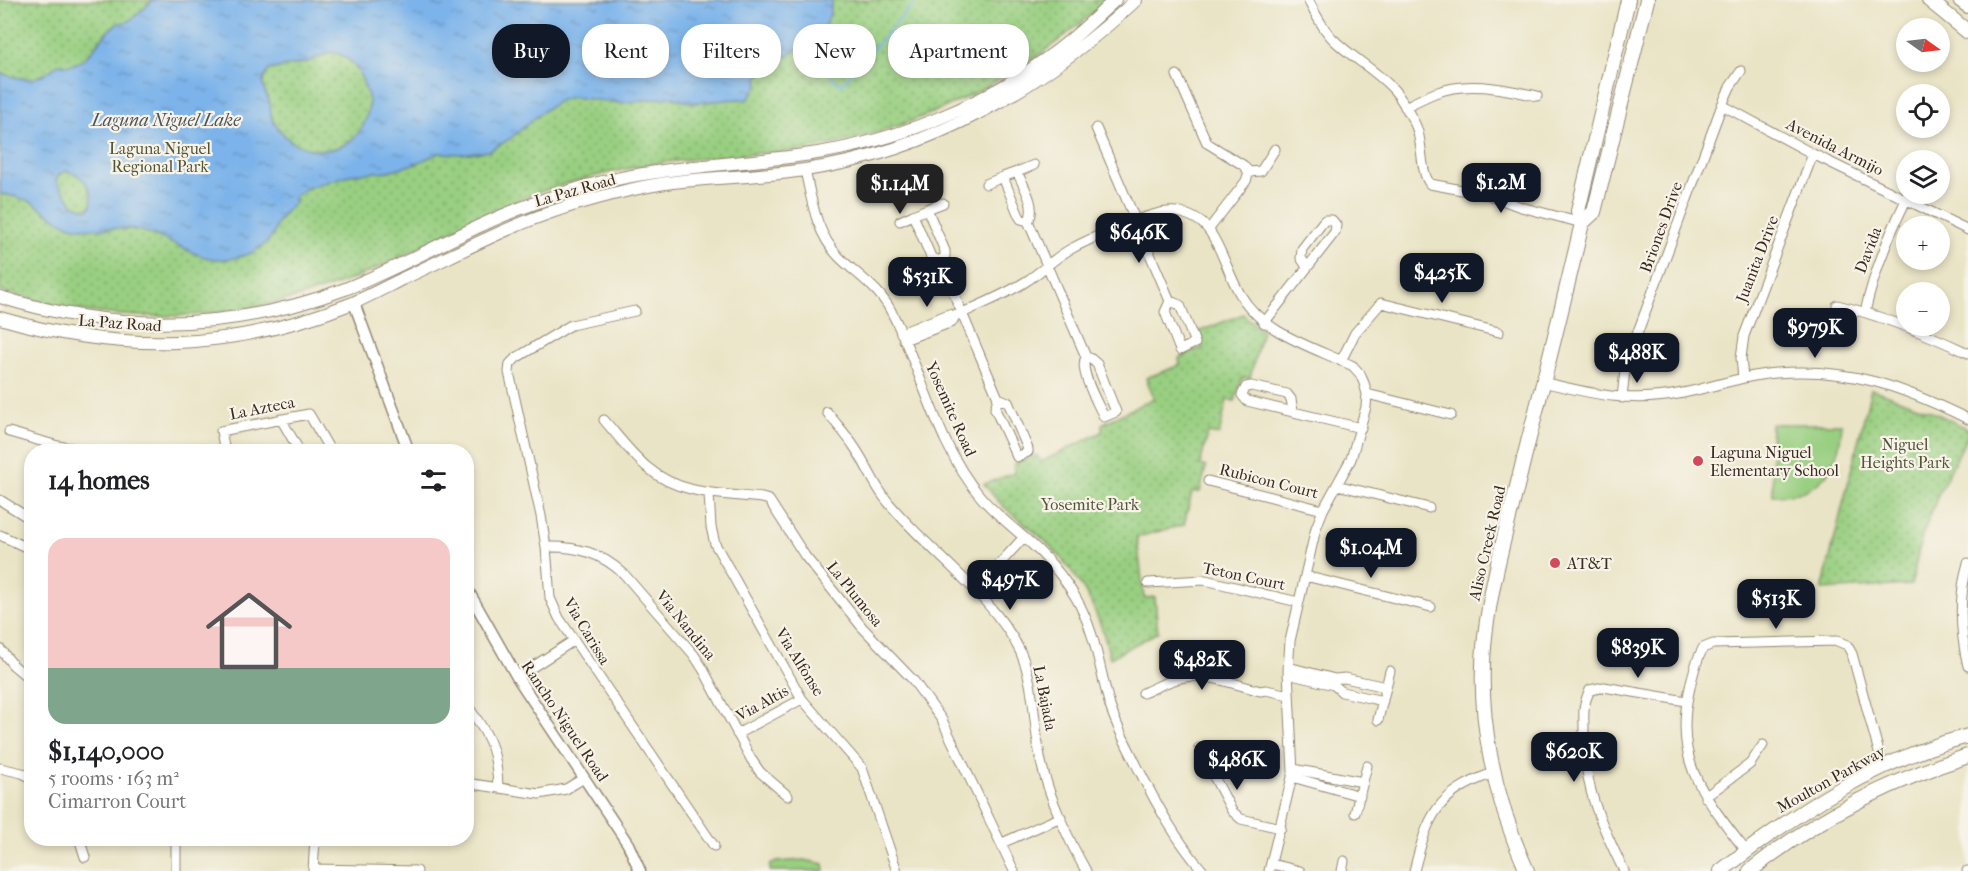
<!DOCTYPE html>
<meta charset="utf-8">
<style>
:root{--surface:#fff;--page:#f2f2f2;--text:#202124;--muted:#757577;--accent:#111827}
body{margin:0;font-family:"IM FELL French Canon",serif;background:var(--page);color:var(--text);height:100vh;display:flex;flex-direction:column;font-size:22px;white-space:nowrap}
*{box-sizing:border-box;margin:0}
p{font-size:20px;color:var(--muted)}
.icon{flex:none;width:33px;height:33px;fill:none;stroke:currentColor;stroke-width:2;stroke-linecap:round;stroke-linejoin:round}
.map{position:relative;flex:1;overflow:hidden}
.panel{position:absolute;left:24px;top:444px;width:450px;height:402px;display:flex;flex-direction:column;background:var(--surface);border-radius:24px;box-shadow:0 3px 9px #0003}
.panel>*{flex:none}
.hud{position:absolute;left:492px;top:24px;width:570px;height:54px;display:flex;gap:12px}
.needle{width:39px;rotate:104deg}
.tools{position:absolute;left:1896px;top:18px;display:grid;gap:12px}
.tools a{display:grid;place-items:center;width:54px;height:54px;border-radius:50%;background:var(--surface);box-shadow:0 3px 9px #0003;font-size:30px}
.price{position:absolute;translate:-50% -51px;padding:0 14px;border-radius:12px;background:var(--accent);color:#fff;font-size:20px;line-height:39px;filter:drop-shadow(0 2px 3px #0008)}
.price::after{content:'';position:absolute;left:50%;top:36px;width:18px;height:14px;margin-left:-9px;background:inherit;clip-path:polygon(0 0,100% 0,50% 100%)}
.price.current{background:#222;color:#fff}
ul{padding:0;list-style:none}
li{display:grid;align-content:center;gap:12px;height:318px;padding:0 24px}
li span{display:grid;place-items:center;height:186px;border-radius:18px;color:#555}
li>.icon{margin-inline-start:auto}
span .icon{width:108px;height:108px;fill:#fffc;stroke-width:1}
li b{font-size:26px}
h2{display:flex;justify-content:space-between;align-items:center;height:72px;padding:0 24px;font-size:26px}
.chip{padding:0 21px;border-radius:24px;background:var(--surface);box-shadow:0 3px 9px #0003;font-size:21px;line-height:54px}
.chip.current{background:var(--accent);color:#fff}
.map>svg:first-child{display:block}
</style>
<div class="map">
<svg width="1968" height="871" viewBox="0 0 1968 871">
<defs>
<pattern id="green-dots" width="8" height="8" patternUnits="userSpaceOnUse" patternTransform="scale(1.5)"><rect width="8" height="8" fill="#99cf81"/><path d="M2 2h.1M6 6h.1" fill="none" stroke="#7ea869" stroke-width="1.8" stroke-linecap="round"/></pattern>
<pattern id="water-ripples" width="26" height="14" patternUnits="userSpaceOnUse" patternTransform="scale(1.5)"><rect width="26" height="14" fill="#7bb3ea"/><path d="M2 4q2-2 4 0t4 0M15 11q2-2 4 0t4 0" fill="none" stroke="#6692bd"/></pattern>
</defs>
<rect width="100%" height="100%" fill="#f7f3e8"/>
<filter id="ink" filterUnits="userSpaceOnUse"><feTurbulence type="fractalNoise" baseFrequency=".0167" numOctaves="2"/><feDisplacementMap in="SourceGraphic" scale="12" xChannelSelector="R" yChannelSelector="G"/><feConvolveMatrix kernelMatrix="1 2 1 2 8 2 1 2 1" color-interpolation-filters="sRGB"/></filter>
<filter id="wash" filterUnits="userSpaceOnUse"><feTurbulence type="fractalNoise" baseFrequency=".008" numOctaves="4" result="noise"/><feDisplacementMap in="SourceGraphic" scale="24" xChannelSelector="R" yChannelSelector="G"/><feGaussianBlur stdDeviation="1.35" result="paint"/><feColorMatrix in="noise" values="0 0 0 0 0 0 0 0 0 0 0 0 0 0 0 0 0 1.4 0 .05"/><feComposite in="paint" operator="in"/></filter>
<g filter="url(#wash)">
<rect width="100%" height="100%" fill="#eae4c6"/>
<path fill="url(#green-dots)" stroke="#6a7c50" stroke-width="1.5" d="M0,0H1106C1028,76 915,131 809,149C793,152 777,152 761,153C736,155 710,157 685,160C641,164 595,175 552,188C494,206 440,238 386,264C297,307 190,325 92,312C61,308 30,299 0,291Z
M1243,314L1262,331L1250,378H1242L1235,401L1227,400L1219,435L1208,433L1200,465L1206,467L1200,492H1192L1184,525L1137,537L1144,598L1155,597L1158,632L1110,658C1101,615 1080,576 1049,545C1037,532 1023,523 1010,512C1000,504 992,494 984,484L1014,473V464L1037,455L1041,462L1102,432V424L1154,398L1146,378L1180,365L1179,358L1203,347L1198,332Z
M1871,389L1929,410L1968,429V435L1939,493L1922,536L1911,585L1822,590Z"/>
<path fill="#99cf81" stroke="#6a7c50" stroke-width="1.5" d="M1771,424H1842C1839,469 1821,497 1773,495Z
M804,860L824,864L825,871H770V865L776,862Z"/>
<path fill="url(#water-ripples)" stroke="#5b6e84" stroke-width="1.5" fill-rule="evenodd" d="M153,0H832L830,14L823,30L813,35L800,47L786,57L777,52L770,55L767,65L758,77L759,84L748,100L739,99L693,103L671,97L621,103L571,97L559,101L543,111L510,139L489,151L461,154L439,153L415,164L388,171L354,174L329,181L309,187L294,197L295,203C288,209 281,215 277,224C275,227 275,233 272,236C268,243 258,250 251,253C201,273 182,240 138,230C115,225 88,233 66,224C53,219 43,208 31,202C22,197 10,196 0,194V73C25,81 37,83 58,64C89,72 95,37 117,24C120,22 123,23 127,22C136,17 145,7 153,0ZM331,52C349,55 359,68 364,85C366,90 369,97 369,103C366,143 331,160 296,144C288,141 278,128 273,121C270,116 271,110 270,104C266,89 257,86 269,70L308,62ZM66,171C71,173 77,174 80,177C89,184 96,201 88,210L73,204L56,181L59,175Z"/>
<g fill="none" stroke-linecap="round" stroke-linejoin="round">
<path stroke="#7bb3ea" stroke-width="2" d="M799,47L841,85L917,0"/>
</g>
</g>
<g filter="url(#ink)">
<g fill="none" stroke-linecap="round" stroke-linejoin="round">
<defs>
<path id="minor" d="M1308,0C1315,13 1322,28 1333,39C1352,58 1376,70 1394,90C1402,99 1408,111 1414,122C1424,139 1419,171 1430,184L1489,195L1521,207L1582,223
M1177,75L1207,143L1243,165L1249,172
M1722,105L1813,154L1968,230
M1405,107C1415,102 1425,97 1435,93C1468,80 1504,89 1537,96
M1096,128L1170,301L1180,305L1195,343L1180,350L1165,312L1170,301
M805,170C812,202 816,233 839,257C858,276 880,288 892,313C923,372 936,444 980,496C998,518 1023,534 1043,555C1056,568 1067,583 1076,598C1096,633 1099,668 1110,706C1117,728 1128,747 1138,768C1157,805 1176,840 1203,871
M1017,172L1034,165
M986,184L1003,177
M927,209L943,203
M900,221L913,215
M1028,221C1038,208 1023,185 1017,172L1003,177L1019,216L1021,219L1028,221L1086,357L1090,358L1097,364L1116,412L1104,417C1098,404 1078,370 1086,357
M1209,229L1246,181L1249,172L1261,171L1275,149
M940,261L945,256V251L927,209L913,215L931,257L940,261L998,398L1008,402L1028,449V452L1017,457L995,409L998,398
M1837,305C1883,316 1925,333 1968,353
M635,311L571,325L516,358L510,364L509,372L541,516L546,547L550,598L559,618L714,846
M1865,312C1874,272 1888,237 1906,200
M1264,323L1335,232L1336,225L1332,220H1325L1323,222L1302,249L1301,258L1307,267
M901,333L949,314L955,316C978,306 1003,296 1025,282C1040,273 1053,259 1069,250C1089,239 1145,214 1167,212C1182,210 1202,219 1210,232C1223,251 1228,274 1240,294C1263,334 1313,347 1353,366L1360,374L1364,383L1367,394L1366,407L1351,459L1323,510L1316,528L1290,641L1288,671L1293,773L1269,871
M904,340L952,322L955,316
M1341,361L1355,333L1381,303L1499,332
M1743,378L1741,358L1744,336L1813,154
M1543,382C1593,394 1631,404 1683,393C1714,387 1744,375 1776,373C1849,367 1903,387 1968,419
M1367,394L1451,415
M1622,398L1625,370L1633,345L1722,105L1730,87L1741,71
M1293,411L1291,399L1287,394L1251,386L1246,387L1242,395L1247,401L1361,428
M827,412C836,424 847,435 855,448C867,465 874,486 888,502C927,550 993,595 1020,651C1036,686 1033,729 1042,766C1050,799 1069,841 1086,871
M281,419L300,452
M604,420C618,436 631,454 648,468C679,495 723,494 762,498L769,500L805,556L862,627L913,680L942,720L1014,871
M9,432L58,446L96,452
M225,452L221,431L309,414L331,452
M1208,481L1323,510
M1337,485L1429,508
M709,493L711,527L715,544L802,699L862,768L897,871
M0,500L32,520
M0,535L32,550
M546,547C578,546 601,553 624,574L694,655L703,669L751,759L760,772L788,796
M1968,563C1958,597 1960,632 1968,666
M1305,576L1431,607
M1148,583L1205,580L1298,602
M974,592L1024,537
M0,649L13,665L32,681
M1288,667L1335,679L1345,678L1386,687
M1288,674L1334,685L1342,692L1383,701
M517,677L573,641
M1143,693C1157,687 1169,680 1184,677C1208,673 1237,685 1260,691L1266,690L1289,695
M466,704C489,735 497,749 498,788
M1378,720L1390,671
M737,734L802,699
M1199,748L1232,811L1241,819L1281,828
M0,768L22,773L32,778
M1293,769L1363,782
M1292,777L1360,796
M466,783L539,794L566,789L584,778
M1705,797L1750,764L1763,745
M1355,813L1367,766
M79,838L85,857
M1002,843L1061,817
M1746,851C1706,799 1673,763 1689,692C1692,676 1696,661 1703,648L1713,644L1837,641L1847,645L1852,654L1883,767
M1272,864L1300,871
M313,869L417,871
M176,871V838
M313,871L315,838
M1342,871L1344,861
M1414,871C1428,815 1436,794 1493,773
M1624,871C1600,822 1583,787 1584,730C1584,713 1582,706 1590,690L1604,687L1686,701
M1967,871H1968"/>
<path id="tertiary" d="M354,303L409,452
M466,587L517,677L628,844L640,871"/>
<path id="secondary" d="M0,297C116,333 231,332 345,289C394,270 439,244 486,223C518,208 553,196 587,186C660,166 737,165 811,154C894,142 980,107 1047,58C1072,41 1093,20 1115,0
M0,318C123,354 232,351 353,303C369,296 386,287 402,279C463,251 522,218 587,201C618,192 651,184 683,181C723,177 764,176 805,170C931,152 1044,86 1136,0"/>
<path id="primary" d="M1929,0L1968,32
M1960,0L1968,6
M1582,223L1594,212L1647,0
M1527,871C1494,798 1476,716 1485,636C1492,576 1510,517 1524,458C1544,380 1564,302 1582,223L1578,211L1628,0
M1721,871C1796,812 1875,760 1968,736
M1750,871C1815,819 1889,781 1968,756"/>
</defs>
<use href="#minor" stroke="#928772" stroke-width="11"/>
<use href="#tertiary" stroke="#928772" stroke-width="13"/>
<use href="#secondary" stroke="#928772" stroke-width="14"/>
<use href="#primary" stroke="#928772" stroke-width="16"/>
<use href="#minor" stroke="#fff" stroke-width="9"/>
<use href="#tertiary" stroke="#fff" stroke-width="10"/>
<use href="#secondary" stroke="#fff" stroke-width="12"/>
<use href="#primary" stroke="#fff" stroke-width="14"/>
</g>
</g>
<g fill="#d1495b" stroke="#f7f3e8" stroke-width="2">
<circle cx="1698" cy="461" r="6"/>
<circle cx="1555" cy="563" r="6"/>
</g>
<g text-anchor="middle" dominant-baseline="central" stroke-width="4.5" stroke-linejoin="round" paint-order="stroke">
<g font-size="16" fill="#3b2a1e" stroke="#f7f3e8">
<text transform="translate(1835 147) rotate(27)">Avenida Armijo</text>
<text transform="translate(575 190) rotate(-16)">La Paz Road</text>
<text transform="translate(1661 227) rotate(-70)">Briones Drive</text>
<text transform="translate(1868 250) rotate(-69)">Davida</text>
<text transform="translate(1757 259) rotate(-69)">Juanita Drive</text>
<text transform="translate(120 323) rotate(4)">La Paz Road</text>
<text transform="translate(262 408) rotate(-11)">La Azteca</text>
<text transform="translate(951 409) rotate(66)">Yosemite Road</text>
<text transform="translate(1269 481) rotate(14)">Rubicon Court</text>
<text transform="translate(1487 543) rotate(-77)">Aliso Creek Road</text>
<text transform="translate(1244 576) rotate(12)">Teton Court</text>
<text transform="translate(855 594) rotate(51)">La Plumosa</text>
<text transform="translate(686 625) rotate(51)">Via Nandina</text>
<text transform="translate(587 631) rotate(59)">Via Carissa</text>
<text transform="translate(800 662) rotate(58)">Via Alfonse</text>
<text transform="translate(1045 698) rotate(79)">La Bajada</text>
<text transform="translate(762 703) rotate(-29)">Via Altis</text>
<text transform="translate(565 721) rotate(56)">Rancho Niguel Road</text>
<text transform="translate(1831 779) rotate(-29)">Moulton Parkway</text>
</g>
<g font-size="16" fill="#525337" stroke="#f7f3e8">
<text x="160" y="148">Laguna Niguel<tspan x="160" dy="18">Regional Park</tspan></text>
<text x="1905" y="444">Niguel<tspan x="1905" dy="18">Heights Park</tspan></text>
<text x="1090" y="504">Yosemite Park</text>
</g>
<g font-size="16" fill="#3b2a1e" stroke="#f7f3e8" text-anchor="start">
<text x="1710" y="452">Laguna Niguel<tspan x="1710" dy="18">Elementary School</tspan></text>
<text x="1567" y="563">AT&amp;T</text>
</g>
<g font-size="18" font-style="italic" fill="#4e535b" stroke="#f7f3e8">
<text x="166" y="120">Laguna Niguel Lake</text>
</g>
</g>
</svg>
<div class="tools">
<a><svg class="needle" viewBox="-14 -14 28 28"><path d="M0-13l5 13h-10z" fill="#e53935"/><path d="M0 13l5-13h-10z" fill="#757577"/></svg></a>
<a><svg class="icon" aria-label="locate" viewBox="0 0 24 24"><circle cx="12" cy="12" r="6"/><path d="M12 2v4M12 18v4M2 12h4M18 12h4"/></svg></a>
<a><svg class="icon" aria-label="layers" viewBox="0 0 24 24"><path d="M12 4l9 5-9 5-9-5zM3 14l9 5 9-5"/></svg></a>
<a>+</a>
<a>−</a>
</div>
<b class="price" style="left:1501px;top:214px">$1.2M</b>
<b class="price current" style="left:900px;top:215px">$1.14M</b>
<b class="price" style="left:1139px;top:264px">$646K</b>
<b class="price" style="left:1442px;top:304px">$425K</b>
<b class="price" style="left:927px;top:308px">$531K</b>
<b class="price" style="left:1815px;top:359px">$979K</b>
<b class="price" style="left:1637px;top:384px">$488K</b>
<b class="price" style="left:1371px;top:579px">$1.04M</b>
<b class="price" style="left:1010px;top:611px">$497K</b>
<b class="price" style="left:1776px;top:630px">$513K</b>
<b class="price" style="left:1638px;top:679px">$839K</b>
<b class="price" style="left:1202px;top:691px">$482K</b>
<b class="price" style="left:1574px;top:783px">$620K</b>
<b class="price" style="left:1237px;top:791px">$486K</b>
<div class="hud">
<a class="chip current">Buy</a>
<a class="chip">Rent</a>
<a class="chip">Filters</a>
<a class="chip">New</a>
<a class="chip">Apartment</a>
</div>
<section class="panel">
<h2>14 homes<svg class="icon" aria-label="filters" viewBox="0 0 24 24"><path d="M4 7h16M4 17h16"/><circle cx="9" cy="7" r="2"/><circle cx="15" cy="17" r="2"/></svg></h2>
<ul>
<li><span style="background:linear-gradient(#f6c9c9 70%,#7fa58c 0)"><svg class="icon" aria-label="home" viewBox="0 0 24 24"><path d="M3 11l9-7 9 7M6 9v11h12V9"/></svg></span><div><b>$1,140,000</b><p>5 rooms · 163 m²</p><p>Cimarron Court</p></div></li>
</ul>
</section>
</div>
